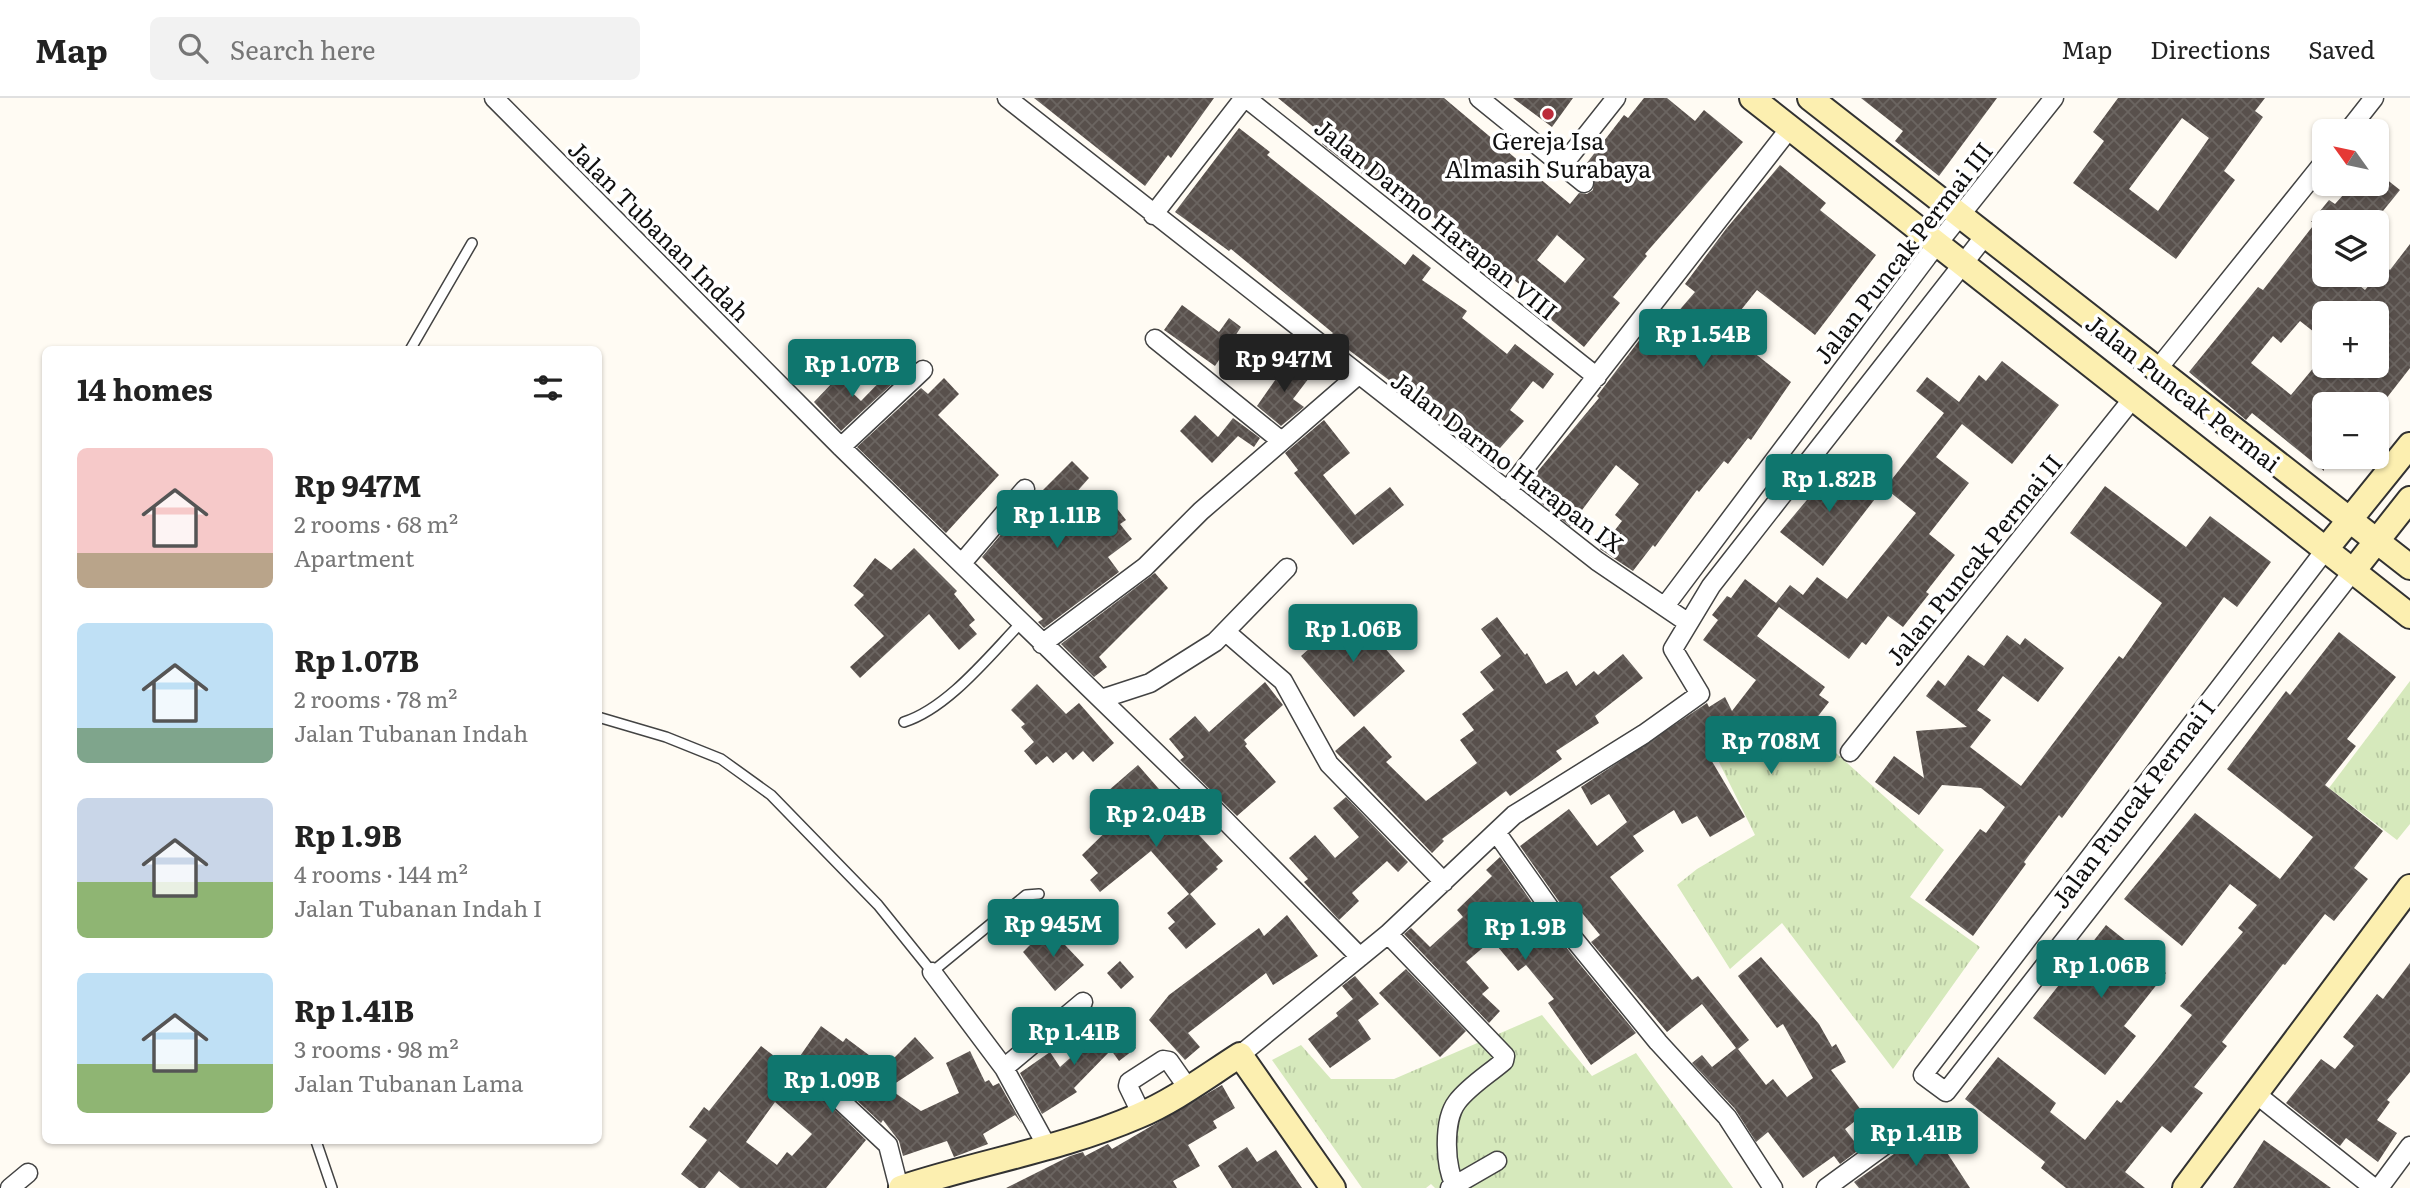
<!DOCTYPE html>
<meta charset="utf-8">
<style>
:root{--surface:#fff;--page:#f2f2f2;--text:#222;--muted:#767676;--line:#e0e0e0;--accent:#0f766e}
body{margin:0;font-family:Literata,serif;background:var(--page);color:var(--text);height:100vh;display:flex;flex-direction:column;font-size:26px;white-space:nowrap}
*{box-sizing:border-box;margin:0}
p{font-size:23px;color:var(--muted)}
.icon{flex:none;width:38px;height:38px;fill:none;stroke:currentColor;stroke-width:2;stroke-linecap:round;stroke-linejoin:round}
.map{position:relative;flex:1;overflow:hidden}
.details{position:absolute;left:42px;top:248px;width:560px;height:798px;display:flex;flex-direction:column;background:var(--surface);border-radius:10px;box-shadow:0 2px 5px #0004}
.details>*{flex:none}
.needle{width:46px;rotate:303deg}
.controls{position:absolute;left:2312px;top:21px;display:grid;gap:14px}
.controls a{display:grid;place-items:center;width:77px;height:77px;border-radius:10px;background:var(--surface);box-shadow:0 2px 5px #0004;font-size:35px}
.price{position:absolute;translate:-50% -60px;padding:0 16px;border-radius:7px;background:var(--accent);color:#fff;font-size:23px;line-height:46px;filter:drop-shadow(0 2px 4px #0008)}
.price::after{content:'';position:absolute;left:50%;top:42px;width:21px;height:16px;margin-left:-10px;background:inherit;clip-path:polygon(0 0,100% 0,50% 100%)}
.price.active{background:#222;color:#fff}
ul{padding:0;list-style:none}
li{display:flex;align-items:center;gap:21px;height:175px;padding:0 35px}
li span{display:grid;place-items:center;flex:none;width:196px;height:140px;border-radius:10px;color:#555}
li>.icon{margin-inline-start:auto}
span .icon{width:84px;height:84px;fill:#fffc;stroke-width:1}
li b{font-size:30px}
h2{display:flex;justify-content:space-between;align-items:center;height:84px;padding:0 35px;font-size:30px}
header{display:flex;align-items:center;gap:42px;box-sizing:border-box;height:98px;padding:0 35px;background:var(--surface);border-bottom:2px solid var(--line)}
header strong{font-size:33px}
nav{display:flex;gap:38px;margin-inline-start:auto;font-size:24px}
.search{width:490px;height:63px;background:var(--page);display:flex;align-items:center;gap:18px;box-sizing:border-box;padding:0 24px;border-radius:10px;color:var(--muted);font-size:26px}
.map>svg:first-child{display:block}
</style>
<header>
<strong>Map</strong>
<div class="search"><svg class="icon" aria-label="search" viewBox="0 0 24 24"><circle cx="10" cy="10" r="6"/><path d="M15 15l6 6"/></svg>Search here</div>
<nav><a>Map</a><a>Directions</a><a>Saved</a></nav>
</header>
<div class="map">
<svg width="2410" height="1090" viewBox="0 0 2410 1090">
<defs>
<pattern id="grass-tufts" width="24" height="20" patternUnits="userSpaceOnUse" patternTransform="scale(1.75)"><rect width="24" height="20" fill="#d6e9bc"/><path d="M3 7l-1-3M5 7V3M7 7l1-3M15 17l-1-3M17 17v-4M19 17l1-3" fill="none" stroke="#b7c7a1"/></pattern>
<pattern id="building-cross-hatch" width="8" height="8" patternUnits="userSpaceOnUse" patternTransform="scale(1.75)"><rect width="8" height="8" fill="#58504c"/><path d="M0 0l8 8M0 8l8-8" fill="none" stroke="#6b6561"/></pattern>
</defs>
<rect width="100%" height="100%" fill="#fffbf3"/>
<path fill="url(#grass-tufts)" d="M2410,583V726L2397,742L2329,690Z
M1807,629L1944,752L1910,799L1980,849L1893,971L1782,825L1730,871L1677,787L1697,771L1755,737L1716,658L1748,634L1771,655Z
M1542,917L1592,978L1636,955L1733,1090H1435L1431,1086L1426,1090H1362L1272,962L1301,947L1331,981H1394Z"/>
<path fill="url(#building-cross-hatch)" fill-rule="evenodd" d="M1034,0H1214L1171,60L1168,57L1145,88Z
M1278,0H1444L1570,106L1579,95L1587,96L1593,92L1594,80L1583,70L1624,17L1628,20L1644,0H1667L1695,23L1704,12L1743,44L1645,156L1647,158L1613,199L1620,205L1584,249L1543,215L1548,209L1518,185L1500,172L1496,177L1477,160L1479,157L1412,101L1405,109L1390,97L1393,93L1368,72L1364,77L1342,62L1322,46L1327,40ZM1557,137L1585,161L1565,185L1537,162Z
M1513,0H1573L1552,29Z
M1861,0H1997L1939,78L1895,43L1903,33Z
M2118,0H2265L2255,13L2263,19L2224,73L2235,82L2176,161L2073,85L2104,43L2093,34ZM2182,20L2209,40L2158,113L2129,91Z
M1239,30L1270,54L1267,57L1405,167L1413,156L1431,170L1422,182L1467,213L1462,220L1507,256L1515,246L1554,276L1543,291L1533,283L1510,312L1524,323L1492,359L1330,238L1333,235L1231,151L1229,153L1175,114Z
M1780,67L1826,105L1820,112L1876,157L1815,237L1757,192L1725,232L1791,284L1751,342L1748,340L1728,366L1724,363L1699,394L1697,392L1655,449L1653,447L1633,473L1600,451L1622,423L1615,417L1639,386L1616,367L1570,428L1523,391L1599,300L1597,298L1660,215L1670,223L1695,194L1685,186L1726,131Z
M2376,73L2400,92L2374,124H2324V177H2346L2365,192L2385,168L2390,172L2410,146V270L2382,306H2324V373L2252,315L2246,322L2189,274L2258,189L2263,192L2316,124H2311L2329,102L2335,106L2353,86H2376ZM2324,215H2376V268H2315L2291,297L2251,265L2273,238L2281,245L2300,223L2314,234L2324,221Z
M1182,207L1219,234L1229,220L1241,229L1215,268L1164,232Z
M1283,261L1309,280L1293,301L1304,309L1281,328L1257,308L1278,278L1273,275Z
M2002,263L2059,307L2012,366L1962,326L1936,359L1969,385L1929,436L1955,457L1926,494L1929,496L1903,529L1888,518L1866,547L1862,544L1849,561L1779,509L1757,538L1825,589L1819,597L1829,604L1809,630L1799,622L1771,648L1746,624L1712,643L1716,650L1707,655L1745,719L1710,739L1697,718L1682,726L1674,712L1633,738L1644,753L1610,779L1692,882L1698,878L1749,942L1738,951L1766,987L1773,981L1787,999L1813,980L1783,926L1777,930L1738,878L1761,859L1819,926L1832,949L1836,946L1846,964L1831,972L1864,1016L1845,1031L1860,1051L1840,1066L1834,1058L1803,1080L1768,1034L1756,1044L1735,1011L1692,965L1702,957L1712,969L1736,950L1702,906L1667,934L1591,844L1600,837L1574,805L1565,812L1520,748L1569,711L1597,748L1627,724L1609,696L1591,707L1581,689L1707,605L1709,609L1725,599L1732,613L1756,582L1703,542L1718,522L1712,517L1727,498L1731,500L1745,481L1776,505L1790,487L1803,497L1817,479L1847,501L1916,415L1885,390L1944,315L1916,293L1927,279L1959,304L1979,277L1986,283Z
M897,266L905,274L841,333L814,304L837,280L861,303Z
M944,280L959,296L938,317L999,377L946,435L857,349L921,290L928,296Z
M1195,317L1218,339L1233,320L1260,340L1254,349L1238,338L1212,365L1180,333Z
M1324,322L1350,355L1323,377L1355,417L1390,389L1404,407L1353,447L1294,375L1298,372L1285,355Z
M1072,363L1089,380L1066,406L1081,433L1115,408L1126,422L1120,426L1132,441L1108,459L1119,474L1044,530L1038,524L1043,521L982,459L1015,420Z
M1838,365L1878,397L1823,468L1780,434Z
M2105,388L2186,449L2210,418L2271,464L2237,509L2224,499L2062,720L2059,717L2024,764L2026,766L1973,838L1925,802L1980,731L1986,735L2005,709L1981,690L1942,687L1919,717L1875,684L1894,658L1924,680L1916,633L1967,629L1926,598L1938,582L1945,588L1968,557L1984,568L2007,537L2020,547L2025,540L2064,570L2038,604L2003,578L1977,612L1991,622L1970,649L2021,688L2119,558L2123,561L2162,505L2070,435Z
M914,450L957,493L954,496L975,522L969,527L977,536L959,552L929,516L860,580L850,569L884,538L854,507L864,497L853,488L875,460L891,472Z
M1155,475L1168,490L1099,559L1107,569L1094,579L1061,546Z
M1352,513L1405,573L1354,619L1301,558Z
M1497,519L1525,557L1527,555L1546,586L1567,573L1576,588L1594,573L1598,577L1623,556L1643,580L1595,618L1599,625L1556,653L1562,661L1510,698L1506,693L1442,741L1444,743L1432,755L1335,653L1364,628L1392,659L1386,664L1426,703L1477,665L1460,642L1474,632L1462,616L1494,592L1480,574L1501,558L1481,531Z
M2339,534L2396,579L2347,641L2356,648L2325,687L2383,733L2354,770L2368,781L2334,823L2325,816L2285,867L2283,866L2222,944L2227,948L2194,989L2203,995L2171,1035L2162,1028L2125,1074L2145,1090H2066L2041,1070L2045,1064L1965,1001L1998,959L2056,1005L2050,1014L2085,1042L2117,1002L2121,1005L2158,960L2192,917L2180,908L2243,834L2238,830L2257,807L2230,786L2182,848L2124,801L2195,715L2280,781L2313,739L2227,671L2286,593L2290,597Z
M1265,584L1283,607L1244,642L1247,646L1245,648L1276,684L1237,718L1180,662L1184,659L1169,641L1195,618L1209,634Z
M1037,586L1066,616L1079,605L1114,645L1093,664L1083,653L1073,662L1066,654L1053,665L1047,658L1036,667L1024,653L1034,644L1021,629L1025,626L1011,612Z
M1138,667L1172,706L1175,703L1191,722L1188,725L1223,763L1216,769L1218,771L1190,796L1216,826L1186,851L1168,830L1175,824L1167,815L1189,796L1151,753L1100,794L1090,782L1098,775L1082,757L1126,714L1108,693Z
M1346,699L1408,764L1398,774L1387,763L1352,795L1359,803L1339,822L1304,784L1308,781L1289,760L1315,737L1335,760L1359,739L1333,710Z
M1500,759L1547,826L1636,935L1591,967L1548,905L1554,901L1526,867L1518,873L1492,842L1466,864L1489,890L1482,896L1500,913L1489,925L1404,836L1411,830L1430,849L1463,819L1457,812L1492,778L1486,772Z
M1287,817L1318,858L1273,887L1266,875L1188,935L1200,949L1185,962L1149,922L1169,897L1259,830L1264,838Z
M2106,827L2166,875L2124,928L2136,938L2105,977L2033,920Z
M1048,829L1084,867L1055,893L1023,854Z
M1120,863L1134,879L1121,891L1107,875Z
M2410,865V974L2387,1002L2390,1004L2377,1022L2397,1035L2378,1064L2346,1040L2340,1048L2286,1005L2321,961L2335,971L2354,948L2343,939L2377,896L2383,901Z
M1406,871L1466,933L1440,959L1379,895Z
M1355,878L1379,906L1358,922L1371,941L1330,970L1308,941L1338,918L1336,915L1353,901L1342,888Z
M1115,920L1136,950L1119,963L1111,952L1074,990L1077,994L1042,1016L1020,975L1050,954L1060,969Z
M821,928L843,944L846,940L885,969L915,939L934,960L888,990L921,1013L959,995L946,965L970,953L985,984L989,982L993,988L999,985L1022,1026L1015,1017L983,1036L988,1046L954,1059L947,1043L903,1058L899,1043L883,1022L881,1025L850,996L839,993L833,997L831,1008L866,1042L826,1090H740L719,1073L705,1090H699L681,1076L707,1042L689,1029L704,1009L709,1013L761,948L791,971ZM775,1004L812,1036L792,1058L787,1054L777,1067L746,1044Z
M1222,987L1235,1010L1213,1023L1217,1030L1188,1047L1200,1068L1173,1083L1177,1090H1006L1070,1058L1083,1054L1085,1058L1108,1046L1112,1051Z
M1931,1030L1970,1090H1859L1854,1084Z
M2264,1042L2331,1090H2233Z
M1247,1049L1257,1064L1276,1052L1302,1090H1232L1218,1068Z"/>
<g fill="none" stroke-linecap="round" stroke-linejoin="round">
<defs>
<path id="lane" d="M410,252L472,145
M598,619L666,639L721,661L771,697L878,807L932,874L1026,797L1039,796
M904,624C948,610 989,558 1021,525
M316,1043L332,1090"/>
<path id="street" d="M494,0L841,349L1208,705L1360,859
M1007,0L1597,463L1687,524
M1246,0L1597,279
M1479,0L1584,85
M2348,33L2374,0
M1562,68L1616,0
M1153,117L1244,0
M1155,241L1280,342
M2156,273L2324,64
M841,349L923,272
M1507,393L1790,30
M2326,451L1923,977L1946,994L2353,473
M962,465L1025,391
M1665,508L1927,159L2054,0
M1226,534L1283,583L1329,666L1444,784
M1042,546L1145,469L1201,413L1357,278
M1101,601L1150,585L1215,544L1287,470
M1850,654L2134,299
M1496,734L1556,819L1658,944L1727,1019L1773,1090
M1388,836L1505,958L1504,963C1489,976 1469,988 1457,1004C1443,1022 1444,1072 1457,1090
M932,874L1004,970L1048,1050
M1240,957L1388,836L1514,717L1644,636L1700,596L1673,551L1711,488L1984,139
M1004,970L1083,904
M2256,996L2374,1090
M842,1004L888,1047L899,1090
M1142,1017L1128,988L1129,984L1163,962L1169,963L1188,990
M10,1090L28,1075
M1450,1090L1497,1063
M1826,1090L1915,1025
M2379,1090L2410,1048"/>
<path id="secondary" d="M1752,0L2410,518
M1810,0L2410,469
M2326,451L2410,347
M2353,473L2410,401
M901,1090C979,1064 1062,1051 1138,1018C1174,1003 1207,978 1240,957L1333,1090
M2185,1090L2410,789"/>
</defs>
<use href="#lane" stroke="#434343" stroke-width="12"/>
<use href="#street" stroke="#434343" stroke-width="21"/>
<use href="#secondary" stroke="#323232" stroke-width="28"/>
<use href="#lane" stroke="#fff" stroke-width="9"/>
<use href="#street" stroke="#fff" stroke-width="18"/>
<use href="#secondary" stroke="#fcefb0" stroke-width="24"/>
</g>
<circle fill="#bc2b3b" stroke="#fff" stroke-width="2.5" cx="1548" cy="16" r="7"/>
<g text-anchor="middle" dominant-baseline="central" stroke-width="7" stroke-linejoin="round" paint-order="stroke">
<g font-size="24" fill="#101010" stroke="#fff">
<text x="1548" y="41">Gereja Isa<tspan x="1548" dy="28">Almasih Surabaya</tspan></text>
</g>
<g font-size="24" fill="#101010" stroke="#fff">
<text transform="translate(1437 120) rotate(39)">Jalan Darmo Harapan VIII</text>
<text transform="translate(660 132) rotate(45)">Jalan Tubanan Indah</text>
<text transform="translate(1902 154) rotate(-52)">Jalan Puncak Permai III</text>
<text transform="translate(2184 294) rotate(38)">Jalan Puncak Permai</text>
<text transform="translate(1508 363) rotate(37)">Jalan Darmo Harapan IX</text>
<text transform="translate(1973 461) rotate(-51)">Jalan Puncak Permai II</text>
<text transform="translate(2132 705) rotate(-53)">Jalan Puncak Permai I</text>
</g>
</g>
</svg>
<div class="controls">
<a><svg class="needle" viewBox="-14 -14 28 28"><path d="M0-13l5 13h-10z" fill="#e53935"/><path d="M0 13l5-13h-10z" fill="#767676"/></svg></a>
<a><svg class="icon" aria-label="layers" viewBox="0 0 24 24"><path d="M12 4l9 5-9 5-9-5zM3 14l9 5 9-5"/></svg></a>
<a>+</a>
<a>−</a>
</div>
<b class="price" style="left:1703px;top:271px">Rp 1.54B</b>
<b class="price active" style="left:1284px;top:296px">Rp 947M</b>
<b class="price" style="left:852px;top:301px">Rp 1.07B</b>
<b class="price" style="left:1829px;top:416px">Rp 1.82B</b>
<b class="price" style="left:1057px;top:452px">Rp 1.11B</b>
<b class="price" style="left:1353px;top:566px">Rp 1.06B</b>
<b class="price" style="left:1771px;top:678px">Rp 708M</b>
<b class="price" style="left:1156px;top:751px">Rp 2.04B</b>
<b class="price" style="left:1053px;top:861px">Rp 945M</b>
<b class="price" style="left:1525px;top:864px">Rp 1.9B</b>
<b class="price" style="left:2101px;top:902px">Rp 1.06B</b>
<b class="price" style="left:1074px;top:969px">Rp 1.41B</b>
<b class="price" style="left:832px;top:1017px">Rp 1.09B</b>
<b class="price" style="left:1916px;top:1070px">Rp 1.41B</b>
<section class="details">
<h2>14 homes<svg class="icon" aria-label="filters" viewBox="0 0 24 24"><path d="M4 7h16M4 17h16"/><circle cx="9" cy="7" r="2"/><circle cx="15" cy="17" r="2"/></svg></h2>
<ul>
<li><span style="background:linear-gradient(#f6c9c9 75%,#b9a48a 0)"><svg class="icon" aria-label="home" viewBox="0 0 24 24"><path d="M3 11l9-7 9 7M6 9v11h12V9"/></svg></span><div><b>Rp 947M</b><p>2 rooms · 68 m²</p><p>Apartment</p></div></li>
<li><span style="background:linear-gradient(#bfe0f5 75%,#7fa58c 0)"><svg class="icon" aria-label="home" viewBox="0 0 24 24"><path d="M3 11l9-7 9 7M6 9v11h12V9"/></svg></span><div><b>Rp 1.07B</b><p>2 rooms · 78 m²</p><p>Jalan Tubanan Indah</p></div></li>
<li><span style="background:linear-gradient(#c9d6e8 60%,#8fb573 0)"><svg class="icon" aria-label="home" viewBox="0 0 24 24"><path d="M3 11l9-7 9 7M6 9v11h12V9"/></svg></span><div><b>Rp 1.9B</b><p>4 rooms · 144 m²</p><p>Jalan Tubanan Indah I</p></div></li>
<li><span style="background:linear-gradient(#bfe0f5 65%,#8fb573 0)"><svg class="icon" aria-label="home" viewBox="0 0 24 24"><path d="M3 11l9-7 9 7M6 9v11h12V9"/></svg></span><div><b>Rp 1.41B</b><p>3 rooms · 98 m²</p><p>Jalan Tubanan Lama</p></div></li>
</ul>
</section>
</div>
